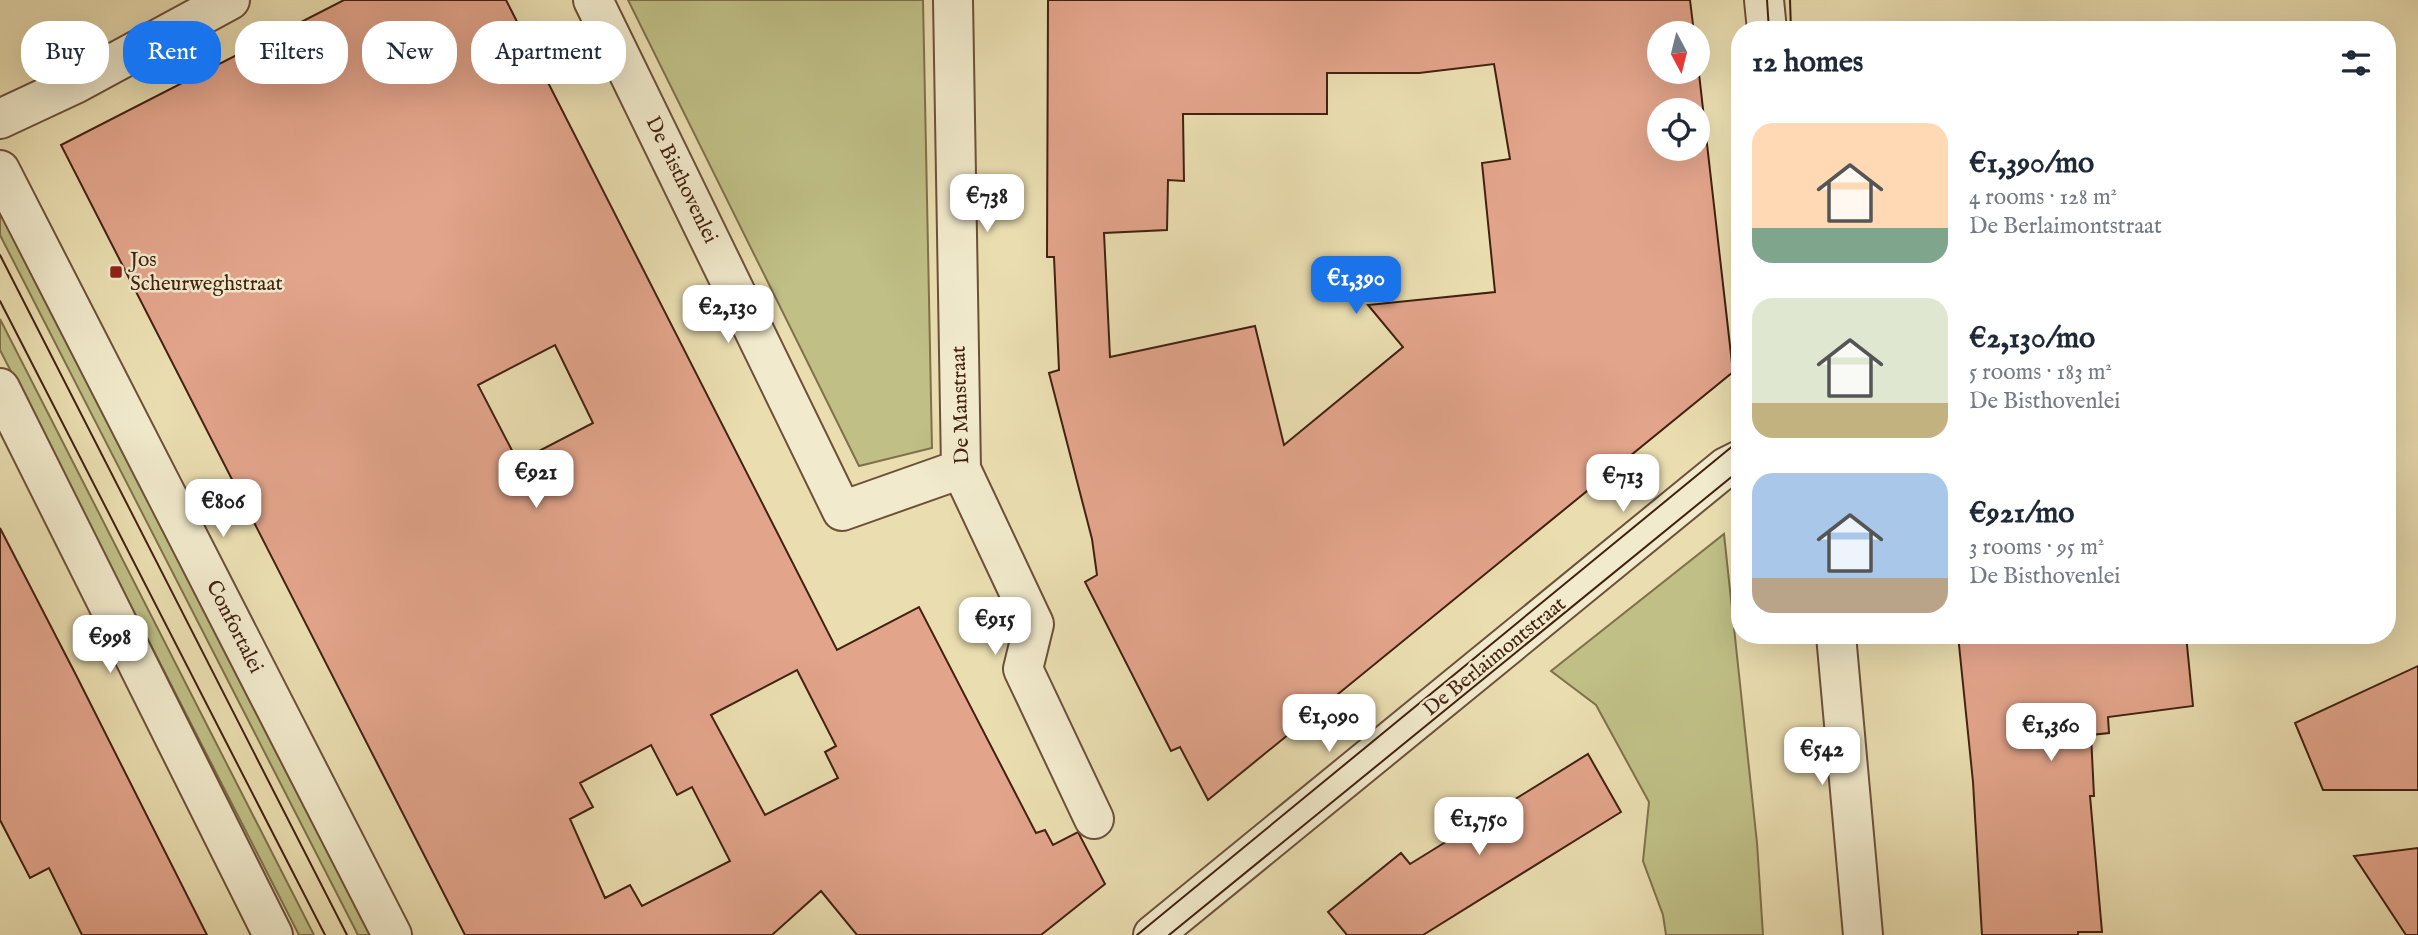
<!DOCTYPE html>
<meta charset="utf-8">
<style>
:root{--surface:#fff;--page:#f2f2f3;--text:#1f2937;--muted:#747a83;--accent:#1a73e8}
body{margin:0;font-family:"IM FELL English",serif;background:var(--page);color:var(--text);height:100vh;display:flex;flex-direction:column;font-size:26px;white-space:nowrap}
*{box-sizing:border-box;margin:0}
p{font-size:23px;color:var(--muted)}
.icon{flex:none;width:38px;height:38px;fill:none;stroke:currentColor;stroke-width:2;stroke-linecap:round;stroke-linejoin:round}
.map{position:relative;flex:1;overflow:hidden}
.details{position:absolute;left:1731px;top:21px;width:665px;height:623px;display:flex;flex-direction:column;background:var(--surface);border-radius:28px;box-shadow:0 7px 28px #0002}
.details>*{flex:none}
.top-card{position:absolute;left:21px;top:21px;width:665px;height:63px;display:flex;gap:14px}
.needle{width:46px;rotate:173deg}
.controls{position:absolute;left:1647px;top:21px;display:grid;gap:14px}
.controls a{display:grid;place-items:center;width:63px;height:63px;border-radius:50%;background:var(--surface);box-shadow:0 7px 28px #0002;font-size:35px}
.price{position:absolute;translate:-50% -60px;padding:0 16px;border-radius:14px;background:#fff;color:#222;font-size:23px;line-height:46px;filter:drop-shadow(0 2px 4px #0008)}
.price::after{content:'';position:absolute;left:50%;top:42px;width:21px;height:16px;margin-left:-10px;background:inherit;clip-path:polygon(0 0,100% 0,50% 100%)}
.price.selected{background:var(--accent);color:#fff}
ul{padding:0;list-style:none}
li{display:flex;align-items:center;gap:21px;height:175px;padding:0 21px}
li span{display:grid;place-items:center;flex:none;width:196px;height:140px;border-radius:21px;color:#555}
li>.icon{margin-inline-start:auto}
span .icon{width:84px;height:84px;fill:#fffc;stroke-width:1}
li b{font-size:30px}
h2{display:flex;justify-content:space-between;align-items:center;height:84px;padding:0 21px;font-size:30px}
.tag{padding:0 24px;border-radius:28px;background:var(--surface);box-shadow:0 7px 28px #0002;font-size:24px;line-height:63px}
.tag.selected{background:var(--accent);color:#fff}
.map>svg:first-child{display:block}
</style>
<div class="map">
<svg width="2418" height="935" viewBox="0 0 2418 935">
<rect width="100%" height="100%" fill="#eadeb1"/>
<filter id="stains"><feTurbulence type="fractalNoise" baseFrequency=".00286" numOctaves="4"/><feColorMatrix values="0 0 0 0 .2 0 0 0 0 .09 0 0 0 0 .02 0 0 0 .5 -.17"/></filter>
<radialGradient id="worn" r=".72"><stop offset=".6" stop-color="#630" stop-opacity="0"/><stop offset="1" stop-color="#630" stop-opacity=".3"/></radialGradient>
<path fill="#bfbf86" stroke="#80704b" stroke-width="2" d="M628,0H923L932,448L859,466Z
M0,204L373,935H358L0,235Z
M0,319L314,935H299L0,350Z
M1724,534L1757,843L1763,935H1666L1663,915L1643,861L1649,802L1596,705L1551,671Z"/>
<path fill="#e2a48b" stroke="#422110" stroke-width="2" fill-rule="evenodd" d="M344,0H506L837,650L919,607L1036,833L1045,830L1053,845L1078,832L1105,884L1041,935H857L821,891L772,935H465L61,145ZM555,345L593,423L518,462L478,385ZM797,670L836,746L825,752L838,778L765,815L711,715ZM651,745L677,795L692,787L730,861L642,906L630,885L605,898L570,819L593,807L580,783Z
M1048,0H1690L1694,33H1659V72H1698V65L1733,372L1208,800L1180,747L1171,751L1085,582L1097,575L1092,539L1049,373L1059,370L1054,257H1047ZM1494,64L1510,159L1482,163L1495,292L1368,305L1403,347L1284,445L1255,326L1110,357L1104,233L1167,230L1168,180L1184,181L1183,114H1327V73H1419ZM1659,110H1698V149H1659Z
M0,528L76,675L207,935H82L49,868L30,878L0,820Z
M1958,635H2186L2193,706L2108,717L2109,733L2091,735L2094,796H2090L2102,932H2078V935H1982L1973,782Z
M2418,666V790H2323L2295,723Z
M1588,754L1621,812L1423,935H1347L1328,912L1401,853L1410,864Z
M2418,848V935H2406L2354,856Z"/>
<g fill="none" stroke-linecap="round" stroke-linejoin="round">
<defs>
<path id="minor" d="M593,0L842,511L961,469
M953,0L961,469L1034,624L1023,669L1094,819
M1764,0L1767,30
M0,119L75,84L230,0
M0,170L392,935
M0,388L273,935
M1836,635L1863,935
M1153,935L1726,467L1740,460"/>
</defs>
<use href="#minor" stroke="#6c5038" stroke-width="42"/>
<use href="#minor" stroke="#f1eacc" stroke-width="38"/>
<path stroke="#422110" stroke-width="2" d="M1767,0L1769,30
M1790,0L1791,30
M0,255L347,935
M0,301L325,935
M1137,935L1740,440
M1169,935L1740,470"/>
</g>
<rect fill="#8f2418" stroke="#f1eacc" stroke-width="2.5" x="109" y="265" width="14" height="14" rx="3.5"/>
<g text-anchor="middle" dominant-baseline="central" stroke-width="5" stroke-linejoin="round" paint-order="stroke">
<g font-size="21" fill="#422110" stroke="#f1eacc">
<text transform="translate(681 180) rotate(64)">De Bisthovenlei</text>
<text transform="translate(961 405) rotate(-92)">De Manstraat</text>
<text transform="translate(234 627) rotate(63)">Confortalei</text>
<text transform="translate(1495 657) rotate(-39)">De Berlaimontstraat</text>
</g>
<g font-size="21" fill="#422110" stroke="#f1eacc" text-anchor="start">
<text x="130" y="260">Jos<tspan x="130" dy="24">Scheurweghstraat</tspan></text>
</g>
</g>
<rect width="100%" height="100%" filter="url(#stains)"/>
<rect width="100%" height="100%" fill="url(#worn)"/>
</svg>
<div class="controls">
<a><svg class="needle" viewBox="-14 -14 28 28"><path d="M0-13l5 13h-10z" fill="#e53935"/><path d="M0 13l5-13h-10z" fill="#747a83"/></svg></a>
<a><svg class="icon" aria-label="locate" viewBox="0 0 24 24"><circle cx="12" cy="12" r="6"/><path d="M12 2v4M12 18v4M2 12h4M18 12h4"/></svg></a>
</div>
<b class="price" style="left:987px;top:234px">€738</b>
<b class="price selected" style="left:1356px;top:316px">€1,390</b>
<b class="price" style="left:728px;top:345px">€2,130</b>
<b class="price" style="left:536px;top:510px">€921</b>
<b class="price" style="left:1623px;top:514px">€713</b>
<b class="price" style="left:223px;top:539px">€806</b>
<b class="price" style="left:995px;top:657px">€915</b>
<b class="price" style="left:110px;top:675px">€998</b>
<b class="price" style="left:1329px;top:754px">€1,090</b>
<b class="price" style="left:2051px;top:763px">€1,360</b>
<b class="price" style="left:1822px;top:787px">€542</b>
<b class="price" style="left:1479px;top:857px">€1,750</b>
<div class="top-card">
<a class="tag">Buy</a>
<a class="tag selected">Rent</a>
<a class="tag">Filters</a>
<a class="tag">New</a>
<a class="tag">Apartment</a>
</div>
<section class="details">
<h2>12 homes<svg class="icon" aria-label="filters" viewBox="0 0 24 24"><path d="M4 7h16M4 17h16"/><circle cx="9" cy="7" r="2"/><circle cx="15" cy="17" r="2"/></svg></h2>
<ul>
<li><span style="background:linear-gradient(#ffd9b3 75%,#7fa58c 0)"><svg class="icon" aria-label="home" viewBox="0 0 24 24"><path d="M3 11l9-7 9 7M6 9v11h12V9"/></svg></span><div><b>€1,390/mo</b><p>4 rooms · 128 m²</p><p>De Berlaimontstraat</p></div></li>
<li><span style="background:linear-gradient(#dfe7d0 75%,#c2b280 0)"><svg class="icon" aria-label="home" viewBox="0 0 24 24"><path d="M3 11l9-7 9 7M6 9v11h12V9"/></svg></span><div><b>€2,130/mo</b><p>5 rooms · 183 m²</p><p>De Bisthovenlei</p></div></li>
<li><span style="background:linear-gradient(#a9c7e8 75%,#b9a48a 0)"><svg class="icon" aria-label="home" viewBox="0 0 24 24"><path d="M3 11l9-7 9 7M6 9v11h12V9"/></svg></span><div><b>€921/mo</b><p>3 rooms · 95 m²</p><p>De Bisthovenlei</p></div></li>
</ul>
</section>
</div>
